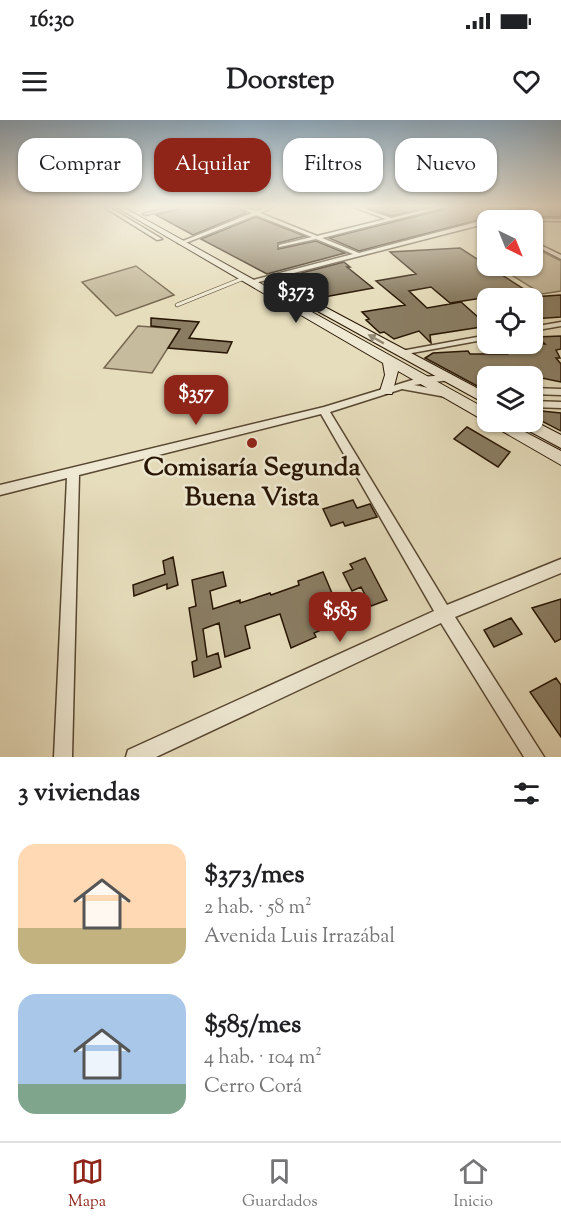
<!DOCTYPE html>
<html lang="es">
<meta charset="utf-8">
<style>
:root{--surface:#fff;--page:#f2f2f2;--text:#202124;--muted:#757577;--line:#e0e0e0;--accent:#8f2418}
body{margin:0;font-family:"Sorts Mill Goudy",serif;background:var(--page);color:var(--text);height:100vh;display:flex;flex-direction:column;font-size:22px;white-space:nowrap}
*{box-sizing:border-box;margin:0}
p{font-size:20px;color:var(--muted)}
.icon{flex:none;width:33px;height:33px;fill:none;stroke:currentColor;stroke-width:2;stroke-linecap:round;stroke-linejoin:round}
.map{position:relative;height:637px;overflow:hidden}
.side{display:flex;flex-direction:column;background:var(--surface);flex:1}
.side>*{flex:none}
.guide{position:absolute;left:18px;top:18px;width:525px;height:54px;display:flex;gap:12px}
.needle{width:39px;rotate:137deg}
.buttons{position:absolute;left:477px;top:90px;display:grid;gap:12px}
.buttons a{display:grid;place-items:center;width:66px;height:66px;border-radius:12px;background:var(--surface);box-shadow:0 2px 4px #0004;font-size:30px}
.price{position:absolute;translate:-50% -51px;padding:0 14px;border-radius:12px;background:var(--accent);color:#fff;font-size:20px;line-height:39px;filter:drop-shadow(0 2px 3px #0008)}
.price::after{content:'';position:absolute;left:50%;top:36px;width:18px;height:14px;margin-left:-9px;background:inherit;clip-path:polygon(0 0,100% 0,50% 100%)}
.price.on{background:#222;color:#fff}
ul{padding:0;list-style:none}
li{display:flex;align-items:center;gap:18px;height:150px;padding:0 18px}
li span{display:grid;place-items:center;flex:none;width:168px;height:120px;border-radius:18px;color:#555}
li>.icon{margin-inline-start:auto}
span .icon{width:72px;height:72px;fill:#fffc;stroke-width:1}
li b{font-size:26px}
h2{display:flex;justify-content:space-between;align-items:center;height:72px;padding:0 18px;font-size:26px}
.chip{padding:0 21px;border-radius:18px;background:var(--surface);box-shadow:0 2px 4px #0004;font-size:21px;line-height:54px}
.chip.on{background:var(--accent);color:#fff}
.status{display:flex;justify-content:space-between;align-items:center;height:42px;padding:0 30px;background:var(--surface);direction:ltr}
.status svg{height:16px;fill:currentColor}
header{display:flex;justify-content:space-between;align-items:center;height:78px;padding:0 18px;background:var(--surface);font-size:27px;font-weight:700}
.dock{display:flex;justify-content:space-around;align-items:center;height:84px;border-top:2px solid var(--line);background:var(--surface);font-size:16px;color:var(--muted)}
.dock a{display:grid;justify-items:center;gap:3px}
.dock .on{color:var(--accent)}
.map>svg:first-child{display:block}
</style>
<div class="status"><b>16:30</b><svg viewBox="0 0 49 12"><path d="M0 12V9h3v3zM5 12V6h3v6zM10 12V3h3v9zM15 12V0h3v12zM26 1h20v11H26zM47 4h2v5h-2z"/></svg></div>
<header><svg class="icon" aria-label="menu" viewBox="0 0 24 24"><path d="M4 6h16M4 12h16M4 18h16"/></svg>Doorstep<svg class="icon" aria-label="heart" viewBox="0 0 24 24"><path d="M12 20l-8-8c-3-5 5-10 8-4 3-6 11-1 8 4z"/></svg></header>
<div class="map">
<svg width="561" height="637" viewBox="0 0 561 637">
<rect width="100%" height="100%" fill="#e6ddbc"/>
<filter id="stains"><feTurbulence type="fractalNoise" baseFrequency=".00333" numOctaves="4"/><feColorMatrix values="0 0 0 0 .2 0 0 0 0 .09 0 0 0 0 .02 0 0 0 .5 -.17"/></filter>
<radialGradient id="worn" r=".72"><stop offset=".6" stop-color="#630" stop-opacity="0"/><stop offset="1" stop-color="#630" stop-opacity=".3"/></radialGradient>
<path fill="#c6bb9d" stroke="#766850" stroke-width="1.5" d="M533,127L561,141V171L542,174L497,146H532Z
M136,146L174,175L116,196L82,162Z
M138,206L180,209L152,253L104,248Z"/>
<path fill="#8a7d63" stroke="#271503" stroke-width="1.5" d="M181,87H237L246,93L193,115L156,95L180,89Z
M365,87H430L391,96Z
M446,87H528L359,131L329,118L445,89Z
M543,87H561V97L516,96Z
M256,97L305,116L278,123V129L316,121L345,133L267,154L201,119Z
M460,128L527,171L450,183L431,167L409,171L427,188L461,182L488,206L430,215L431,223L419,211L394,219L384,212L380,213L366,200L369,199L362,192L405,185L376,161L416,154L390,132Z
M344,142L350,147H347L373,168L319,178L305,163L294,168L278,159Z
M561,175V197L532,199V177Z
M151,198L199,202L189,218L232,222L227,233L168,228L180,209L151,206Z
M561,216V229L556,230L560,238H556L561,244V262L532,256H482L488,259V263L481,268L425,238L433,233L468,231L470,234H507L496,224H545L537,217Z
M532,290L561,293V311L532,296Z
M467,307L510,332L498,347L454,319Z
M353,380L357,388L370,384L377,397L345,406L343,402L331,406L323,389Z
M173,437L178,465L167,469V464L134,476L133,465L165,454L163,441Z
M365,438L387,480L371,486L361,467L352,471L343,453L353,449L350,444Z
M223,452L226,466L210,471L213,489L240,480V483L270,473L271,475L299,465L298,461L323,452L340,492L327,497L330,506L314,513L316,517L291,528L280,494L245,506L250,528L225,537L219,503L203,509L207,537L218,533L221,547L194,557L192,542L197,540L189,488L196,486L192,460Z
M561,479V519L555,522L532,488Z
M511,498L522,514L494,527L484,510Z
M556,558L561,565V617L530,572Z"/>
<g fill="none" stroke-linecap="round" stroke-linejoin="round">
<defs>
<path id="service" d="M177,185L244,158"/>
<path id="minor" d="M104,87H109L162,119L157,120Z
M173,87H179L145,95L143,94Z
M239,87H244L256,91L268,87H273L260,93L317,116L386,99L354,87H359L391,98L438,87H444L322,118L359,133L488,99H561V101L488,100V103L251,164L249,163V161L353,134L316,119L279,127V125L312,117L256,95L183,124L178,123L252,93Z
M535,87H541L505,97L503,96Z
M532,121L561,135V139L532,124Z
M561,202V206L532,211V207Z
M488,215V219L401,235L397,233L401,231Z
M446,255L449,256V260L414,265L449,272L451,274L449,276L446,277L402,269L330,292L447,485L561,439V453L455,497L544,637H524L441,503L156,637H126L128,630L434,491L321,294L79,355L72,637H54L67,358L0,375V365L324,287L422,257Z
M532,268L561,269V275L532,274Z
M532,281L561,282V288L532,287Z"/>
<path id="secondary" d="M116,87H123L488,290V302H506L561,331V345L398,251L392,274H382L380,271L385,255L383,243Z
M285,169H291L488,274V285L285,173Z
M532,300L561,315V328L520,306L518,302H532Z"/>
</defs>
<use href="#service" stroke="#574731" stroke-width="4.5"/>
<use href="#minor" stroke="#574731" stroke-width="3"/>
<use href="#secondary" stroke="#271503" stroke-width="2"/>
<use href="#service" stroke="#efe9d3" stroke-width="3"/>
<use href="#minor" fill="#efe9d3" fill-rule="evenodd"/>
<use href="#secondary" fill="#efe9d3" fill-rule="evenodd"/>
</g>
<defs><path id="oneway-solid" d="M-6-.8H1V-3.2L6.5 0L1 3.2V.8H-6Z" transform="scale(1.5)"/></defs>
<use fill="#958a75" href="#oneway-solid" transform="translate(376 219) rotate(-151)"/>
<linearGradient id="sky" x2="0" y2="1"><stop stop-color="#8da9bd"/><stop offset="0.49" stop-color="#f4f0e1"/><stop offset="1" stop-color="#f4f0e1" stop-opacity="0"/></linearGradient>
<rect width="561" height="176" fill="url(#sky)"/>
<circle fill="#8f2418" stroke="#efe9d3" stroke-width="2" cx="252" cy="323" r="6"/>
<g text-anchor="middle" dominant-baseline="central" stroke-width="5" stroke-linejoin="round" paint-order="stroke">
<g font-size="26" font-weight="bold" fill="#271503" stroke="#efe9d3">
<text x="252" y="348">Comisaría Segunda<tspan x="252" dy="30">Buena Vista</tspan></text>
</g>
</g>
<rect width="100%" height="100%" filter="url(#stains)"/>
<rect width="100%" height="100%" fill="url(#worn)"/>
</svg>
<div class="buttons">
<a><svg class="needle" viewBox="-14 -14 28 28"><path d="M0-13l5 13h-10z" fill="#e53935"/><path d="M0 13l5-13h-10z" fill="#757577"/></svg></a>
<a><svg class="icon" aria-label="locate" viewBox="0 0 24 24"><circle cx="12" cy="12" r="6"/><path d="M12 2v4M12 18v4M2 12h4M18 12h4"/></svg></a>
<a><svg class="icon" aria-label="layers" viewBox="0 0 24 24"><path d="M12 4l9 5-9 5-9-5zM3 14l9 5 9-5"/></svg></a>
</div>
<b class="price on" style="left:296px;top:204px">$373</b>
<b class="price" style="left:196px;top:306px">$357</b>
<b class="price" style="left:340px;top:523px">$585</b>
<div class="guide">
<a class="chip">Comprar</a>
<a class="chip on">Alquilar</a>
<a class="chip">Filtros</a>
<a class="chip">Nuevo</a>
</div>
</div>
<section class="side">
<h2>3 viviendas<svg class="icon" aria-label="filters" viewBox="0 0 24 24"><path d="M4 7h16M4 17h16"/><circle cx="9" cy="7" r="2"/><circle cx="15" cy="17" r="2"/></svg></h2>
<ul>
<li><span style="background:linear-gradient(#ffd9b3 70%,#c2b280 0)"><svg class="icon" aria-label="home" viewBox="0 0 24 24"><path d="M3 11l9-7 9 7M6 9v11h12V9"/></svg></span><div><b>$373/mes</b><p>2 hab. · 58 m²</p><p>Avenida Luis Irrazábal</p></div></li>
<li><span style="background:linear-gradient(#a9c7e8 75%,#7fa58c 0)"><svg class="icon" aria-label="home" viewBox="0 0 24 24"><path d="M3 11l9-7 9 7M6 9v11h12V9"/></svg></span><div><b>$585/mes</b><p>4 hab. · 104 m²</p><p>Cerro Corá</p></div></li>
</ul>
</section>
<nav class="dock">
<a class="on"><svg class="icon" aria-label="map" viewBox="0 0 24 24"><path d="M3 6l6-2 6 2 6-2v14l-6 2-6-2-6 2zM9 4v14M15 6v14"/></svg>Mapa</a>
<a><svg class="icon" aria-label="saved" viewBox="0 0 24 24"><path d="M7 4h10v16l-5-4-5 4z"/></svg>Guardados</a>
<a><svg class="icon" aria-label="home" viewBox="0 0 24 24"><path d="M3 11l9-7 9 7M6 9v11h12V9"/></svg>Inicio</a>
</nav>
